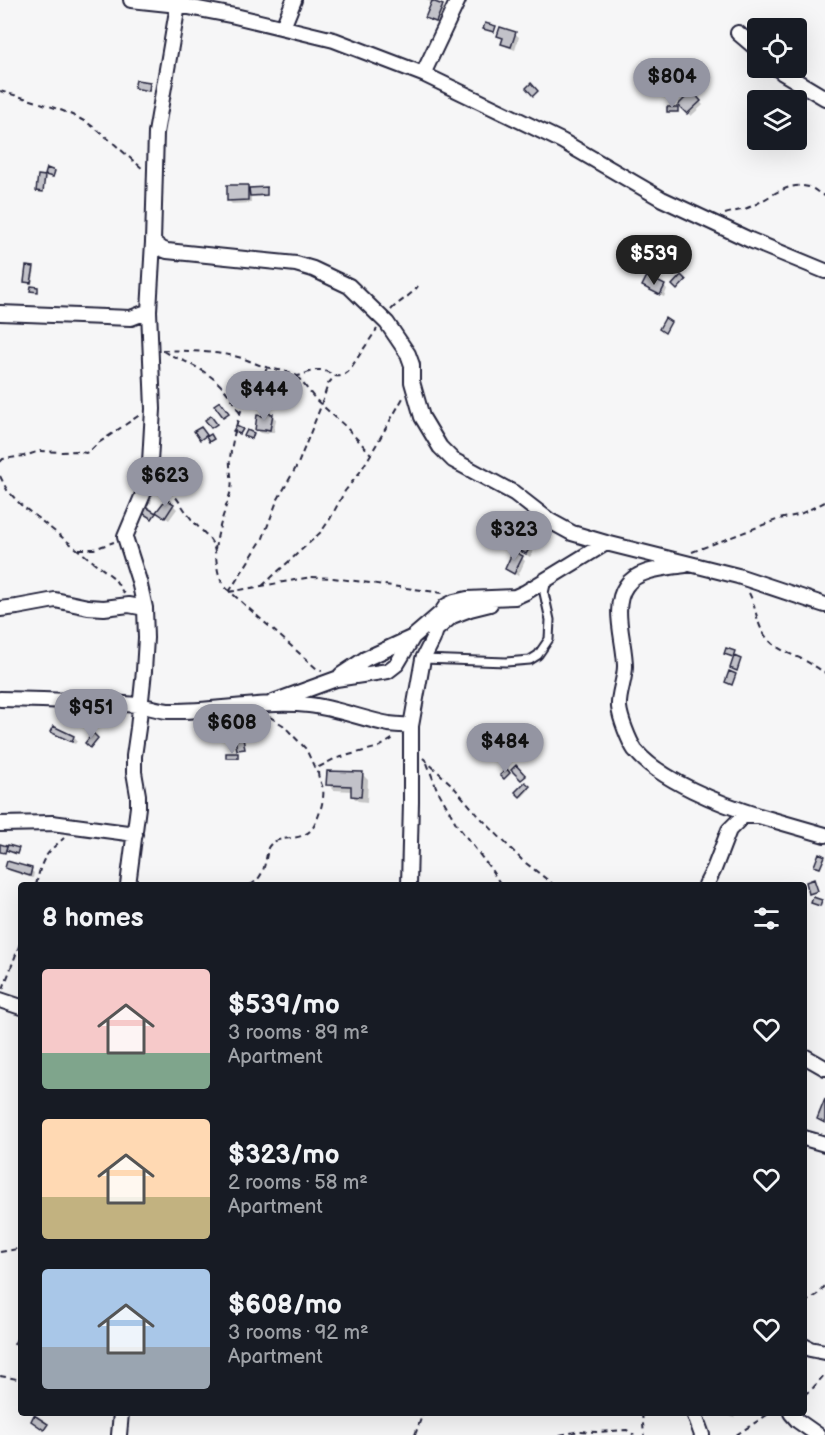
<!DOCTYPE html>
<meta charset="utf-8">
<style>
:root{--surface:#171b24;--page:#242831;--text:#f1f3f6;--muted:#9ea1a6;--accent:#9495a2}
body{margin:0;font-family:"Balsamiq Sans",sans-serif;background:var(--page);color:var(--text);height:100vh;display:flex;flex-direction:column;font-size:22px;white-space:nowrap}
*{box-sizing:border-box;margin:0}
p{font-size:20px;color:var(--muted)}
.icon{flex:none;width:33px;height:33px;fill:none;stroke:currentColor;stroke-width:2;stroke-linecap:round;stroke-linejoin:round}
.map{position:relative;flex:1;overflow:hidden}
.details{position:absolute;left:18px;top:882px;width:789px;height:534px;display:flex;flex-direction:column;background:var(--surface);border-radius:6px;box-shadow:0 6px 24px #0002}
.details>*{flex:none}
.controls{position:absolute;left:747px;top:18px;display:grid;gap:12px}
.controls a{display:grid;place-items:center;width:60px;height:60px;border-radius:6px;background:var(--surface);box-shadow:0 6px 24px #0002;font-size:30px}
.price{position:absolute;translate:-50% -51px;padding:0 14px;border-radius:21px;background:var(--accent);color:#111;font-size:20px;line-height:39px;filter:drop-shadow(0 2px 3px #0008)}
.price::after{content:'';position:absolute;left:50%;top:36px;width:18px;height:14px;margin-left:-9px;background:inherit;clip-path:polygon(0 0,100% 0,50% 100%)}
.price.selected{background:#222;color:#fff}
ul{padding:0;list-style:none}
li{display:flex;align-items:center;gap:18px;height:150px;padding:0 24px}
li span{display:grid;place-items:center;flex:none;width:168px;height:120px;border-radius:6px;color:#555}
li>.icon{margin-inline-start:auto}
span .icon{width:72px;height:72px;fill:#fffc;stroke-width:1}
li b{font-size:26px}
h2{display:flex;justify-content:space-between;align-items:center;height:72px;padding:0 24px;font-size:26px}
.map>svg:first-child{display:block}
</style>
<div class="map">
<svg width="825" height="1435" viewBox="0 0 825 1435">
<rect width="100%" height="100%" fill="#f6f6f7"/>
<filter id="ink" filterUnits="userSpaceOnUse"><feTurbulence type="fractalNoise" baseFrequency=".0167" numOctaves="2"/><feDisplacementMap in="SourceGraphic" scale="12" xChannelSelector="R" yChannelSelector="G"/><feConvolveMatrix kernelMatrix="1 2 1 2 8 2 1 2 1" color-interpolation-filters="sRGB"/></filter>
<g filter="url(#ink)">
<path fill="#0003" d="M426,0H434L433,2L442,6L446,10L440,25L431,21L427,17L433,3Z
M515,34L519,37L515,50L507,47L503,44L504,40L499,36Z
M693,75L703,88L694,95L703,105L691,116L680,105L694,92L692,90Z
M247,187L250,190L266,188L268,196L251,197V203L232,204L228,200Z
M686,256L690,259L683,269L669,260Z
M33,268L35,270L32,284L27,283L25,282Z
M644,286H664L667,289L664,297L648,290Z
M272,416L276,419L274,432H269L268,434L260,433L256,429Z
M147,496L152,499L151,504L145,501Z
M173,505L177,509L169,520L162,515Z
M535,539L538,543L530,557L515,547Z
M522,558L525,561L518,576L506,568Z
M52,731L74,737L77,741L75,744L55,735Z
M362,774L368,780L367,802L358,801L352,796V791L334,790L328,784Z
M525,784L530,789L522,797L517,792Z
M6,868L31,870L34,873L33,878L10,871Z
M722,1413H735L736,1414L734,1418Z"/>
<path fill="#c2c2c9" stroke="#22223b" stroke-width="1.5" d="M432,1L443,5L436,22L425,18Z
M485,23L496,26L494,32L483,29Z
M500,27L516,32L511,47L501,44L503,38L497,36Z
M690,70L700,84L691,91L681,77Z
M136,80L150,82L149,91L134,88Z
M531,83L538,91L533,96L526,88Z
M692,91L701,101L687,114L678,105Z
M667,107H678V112H667Z
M47,168L55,171L53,177L45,175Z
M38,175L45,176L43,192L36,191Z
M227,185H248V200L227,201Z
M267,187V195L250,196L249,188Z
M671,244L687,254L679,267L663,257Z
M26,266L34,267L31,283L24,282Z
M681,275L686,280L677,290L672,285Z
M647,276L665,285L660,295L642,286Z
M31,286L38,287V292L30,291Z
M665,318L671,322L665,333L659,329Z
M220,401L229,413L223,417L214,405Z
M263,413L273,414L270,430L265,429V431L255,430L257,415L263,416Z
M211,416L217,424L211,428L205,420Z
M236,426L243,429L240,434L233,431Z
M201,427L207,435L200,440L194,431Z
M247,430L254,433L252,439L244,436Z
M211,434L214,439L209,442L206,437Z
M166,499L174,504L165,518L156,512Z
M143,505L156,513L152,519L139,511Z
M523,531L536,538L526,554L513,547Z
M513,551L523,556L514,574L505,569Z
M726,648L735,651L733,657L724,654Z
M734,656L741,659L737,671L730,668Z
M729,671L736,674L732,685L725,682Z
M53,726L74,736L72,742L50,732Z
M93,733L98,738L90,748L85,743Z
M242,733L245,749L237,750L234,734Z
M226,753H238V758H226Z
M516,765L526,776L521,780L511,770Z
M507,769L510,773L504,779L500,775Z
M327,771L363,772L361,797L351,796V786L326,785Z
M525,782L530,786L520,797L515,792Z
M0,844L7,846L5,853L0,852Z
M8,845L19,848L17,854L6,850Z
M819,853L825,856L820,868L814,866Z
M7,861L32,868L30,876L5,868Z
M814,879L818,891L809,894L806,882Z
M813,897L822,900L820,906L811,903Z
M825,1099V1123L817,1119Z
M19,1334L21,1335V1347L14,1344Z
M34,1415L48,1424L44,1430L31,1421Z"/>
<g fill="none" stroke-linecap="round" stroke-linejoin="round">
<defs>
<path id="lane" d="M423,659L506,662L530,660L538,655L549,639L550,620L544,593L547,580"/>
<path id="street" d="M131,0L178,5L235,16L334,40L423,74L562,141L662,199L750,240L825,271
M283,27L294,0
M738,33L758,50
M777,68L783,73L825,98
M423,74L458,0
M153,242L162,249L167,251L296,264L313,269L349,286L387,323L408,354L412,365V382L422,417L440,447L453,460L514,493L550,521L572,533L606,543L738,576L825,605
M0,313L131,318L149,311
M685,565C667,568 637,569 626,586C611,607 625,642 625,666C625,680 618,694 619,707C620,718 629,741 635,750C659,780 723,805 759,816
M0,609L17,607L55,600L88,607L104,608L129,605L145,608
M437,629L452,616L470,609L490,604
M341,675L365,659L413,637
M0,699C46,700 91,701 137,705C147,706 157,710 168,711C215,712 261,700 309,705C336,708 362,719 389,724C396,725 404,725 411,726
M273,702L336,679L388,671L397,664L413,637L442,612
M0,824L52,823L135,834
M128,885L138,807V795L134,772V756L138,728L144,671L146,638L145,608L139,581L125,537L149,480L153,409L149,311L153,242L156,133L178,5
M409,885L411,802V726L423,659L433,639L442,612L446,606L454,602L467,599L515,597L526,592L606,543
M706,885L714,869L729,830L743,816H759L825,835
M0,1000L21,1007
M804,1056L825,1068
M804,1138L825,1144
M804,1346L810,1349L825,1352
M694,1413L702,1435
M791,1413L798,1421L818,1435
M119,1435L121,1413"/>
</defs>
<use href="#lane" stroke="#22223b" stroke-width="11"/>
<use href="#street" stroke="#22223b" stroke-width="18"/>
<path stroke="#22223b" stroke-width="2" stroke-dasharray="6 4.5" stroke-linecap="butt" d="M0,91C28,99 69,110 92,126C110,139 126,155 143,169
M725,214C735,211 744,210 752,206C770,198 787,181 809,187C815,189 819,194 825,196
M391,310C399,301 411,296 418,286
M162,350C186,351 210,351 234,356C246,358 258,366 270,368C280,371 288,370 297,376C305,375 312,369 321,370C333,372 335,382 348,372L377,329
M163,351C172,357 184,360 194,366C215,377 230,392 240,414
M297,376L316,400L345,426L371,454
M0,462L3,459L24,456L40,451L62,452L76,451L86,453L91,450L97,444L141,414
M0,476L7,490L21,505L114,578L124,594
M161,483C175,491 183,510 194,522C201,531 211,537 214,548C219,565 214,571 226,588L317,669L322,671
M79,549H94L114,542
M215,549C217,537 220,525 224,513C226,505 229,498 231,490C233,479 229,469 230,458C234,429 244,388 267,369
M692,552L779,519L798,515L825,502
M262,586L321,532L330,519L345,491L360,472L371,454L403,398
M229,592L263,538L277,501L298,464L321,406L328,384L334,377
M229,592L311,577L333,578L443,593
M749,593C756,606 756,622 764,634C774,649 789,653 804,660C811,664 818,668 825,673
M270,717L283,725L306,749L317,773
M423,758L452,785L477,814L522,860L554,885
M427,763L436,787L457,825L490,868L501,885
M36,885C42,859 44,855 64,838
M250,885C263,878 264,868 267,854C267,851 267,848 270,845C280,834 300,843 312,829C318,821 325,799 323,789C321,780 316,777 319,767L334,759L379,747L394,738
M3,989L21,941
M0,1252L17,1249L21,1250
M804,1303L817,1295L825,1286
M0,1376L17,1379L21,1378
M804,1395L813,1388L825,1374
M642,1413L644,1435
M415,1435L423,1413
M560,1435L580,1431L597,1432L627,1430L634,1435
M736,1435L770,1413"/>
<use href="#lane" stroke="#fff" stroke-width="7"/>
<use href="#street" stroke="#fff" stroke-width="14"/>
</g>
</g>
</svg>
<div class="controls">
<a><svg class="icon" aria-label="locate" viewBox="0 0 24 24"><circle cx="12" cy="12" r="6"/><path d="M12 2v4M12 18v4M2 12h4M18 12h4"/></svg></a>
<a><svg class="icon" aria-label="layers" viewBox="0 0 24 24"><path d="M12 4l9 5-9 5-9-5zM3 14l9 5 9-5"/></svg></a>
</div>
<b class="price" style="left:672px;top:109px">$804</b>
<b class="price selected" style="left:654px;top:286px">$539</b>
<b class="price" style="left:264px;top:422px">$444</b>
<b class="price" style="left:165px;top:508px">$623</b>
<b class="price" style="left:514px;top:562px">$323</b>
<b class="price" style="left:91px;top:740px">$951</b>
<b class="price" style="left:232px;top:755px">$608</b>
<b class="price" style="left:505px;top:774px">$484</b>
<section class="details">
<h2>8 homes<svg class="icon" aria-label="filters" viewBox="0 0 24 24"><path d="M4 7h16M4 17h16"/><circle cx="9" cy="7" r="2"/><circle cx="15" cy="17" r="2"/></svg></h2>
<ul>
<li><span style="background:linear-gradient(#f6c9c9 70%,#7fa58c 0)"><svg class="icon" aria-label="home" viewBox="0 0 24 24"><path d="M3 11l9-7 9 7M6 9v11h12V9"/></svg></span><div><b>$539/mo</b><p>3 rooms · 89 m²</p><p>Apartment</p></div><svg class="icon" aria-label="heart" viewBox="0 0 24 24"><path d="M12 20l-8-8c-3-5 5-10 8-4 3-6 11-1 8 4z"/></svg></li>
<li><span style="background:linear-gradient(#ffd9b3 65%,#c2b280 0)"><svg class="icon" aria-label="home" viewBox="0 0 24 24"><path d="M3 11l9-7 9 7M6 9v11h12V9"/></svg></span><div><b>$323/mo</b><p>2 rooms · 58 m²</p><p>Apartment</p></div><svg class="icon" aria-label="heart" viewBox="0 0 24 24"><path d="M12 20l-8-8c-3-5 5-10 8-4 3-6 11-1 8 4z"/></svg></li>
<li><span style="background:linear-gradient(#a9c7e8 65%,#9aa5b1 0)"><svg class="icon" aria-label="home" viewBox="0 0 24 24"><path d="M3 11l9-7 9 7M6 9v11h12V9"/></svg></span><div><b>$608/mo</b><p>3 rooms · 92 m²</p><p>Apartment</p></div><svg class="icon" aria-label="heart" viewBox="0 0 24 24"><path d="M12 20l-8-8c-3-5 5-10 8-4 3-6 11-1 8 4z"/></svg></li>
</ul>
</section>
</div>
